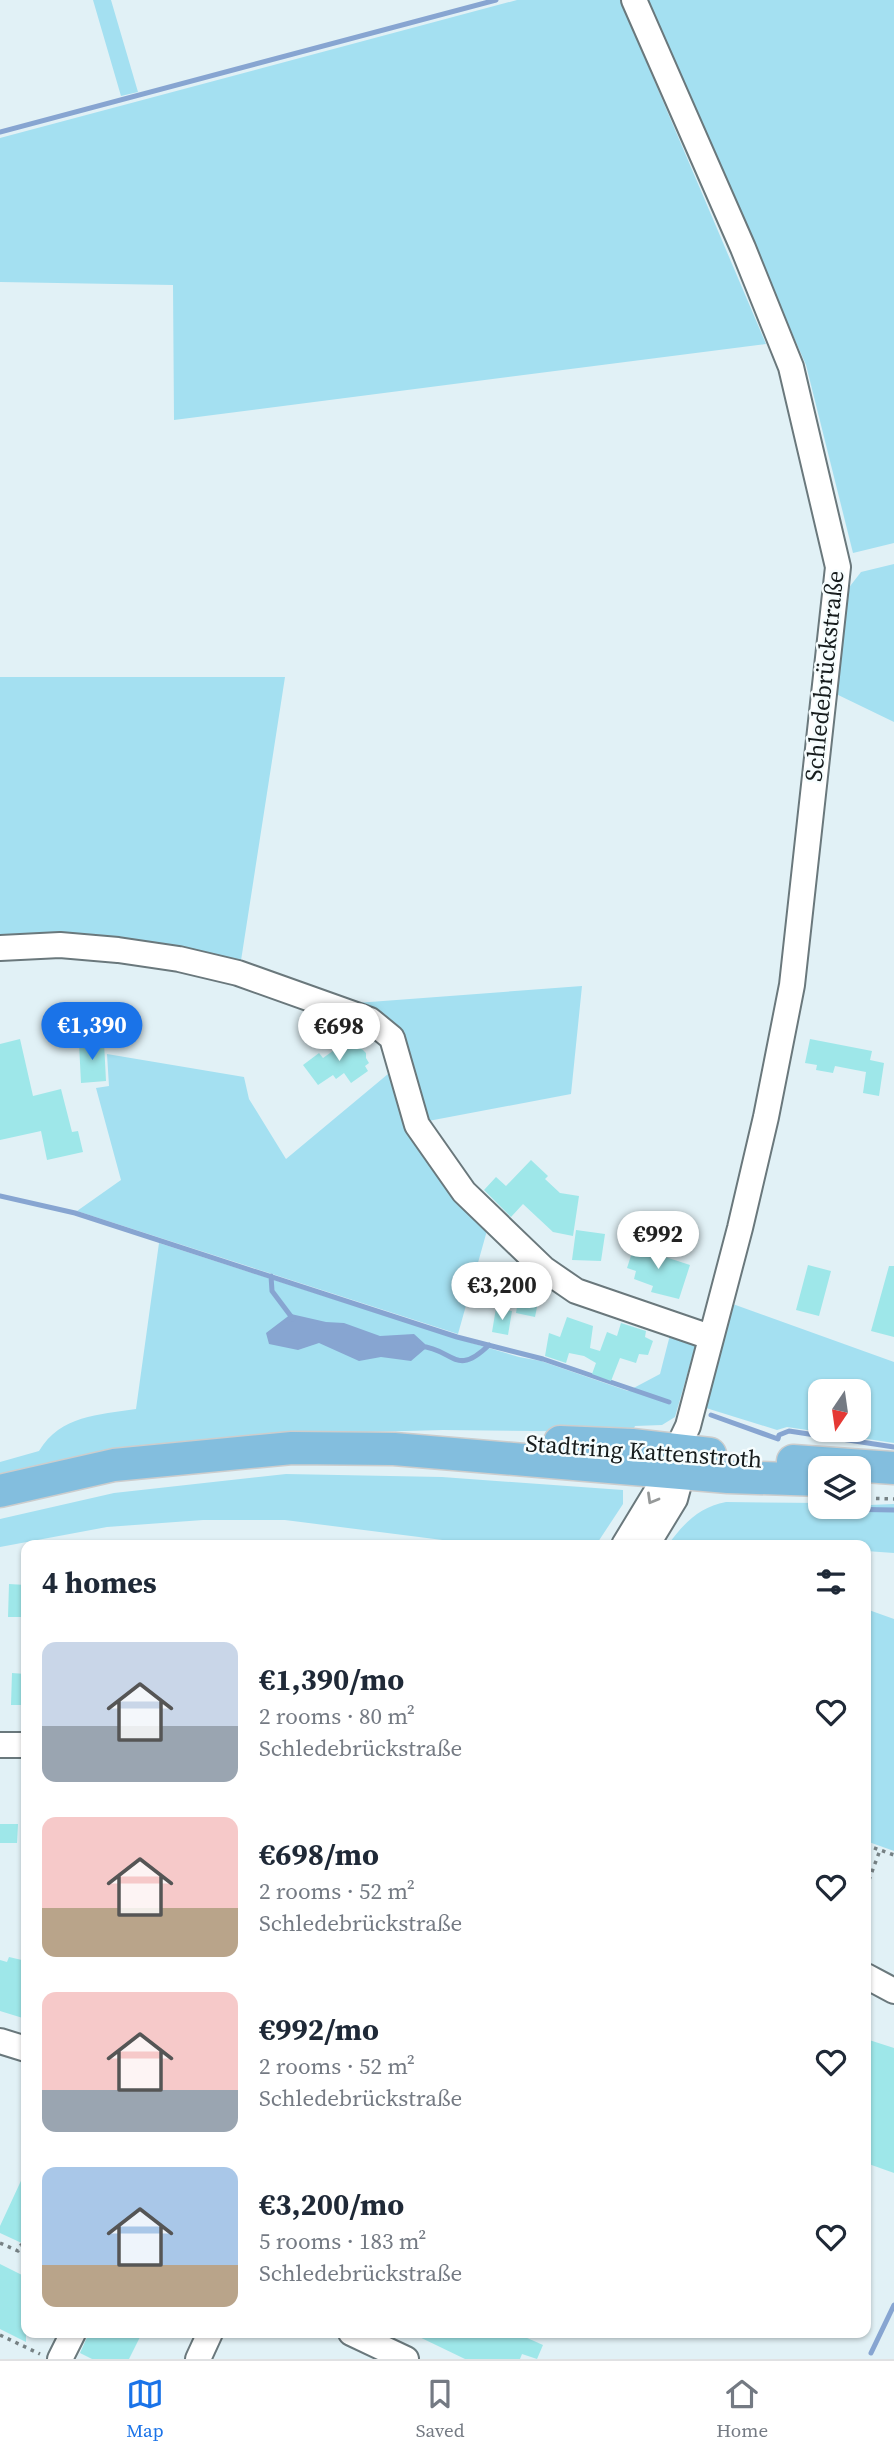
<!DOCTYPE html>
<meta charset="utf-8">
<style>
:root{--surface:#fff;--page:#f2f2f3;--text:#1f2937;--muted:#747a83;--line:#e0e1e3;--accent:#1a73e8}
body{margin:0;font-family:"Source Serif 4",serif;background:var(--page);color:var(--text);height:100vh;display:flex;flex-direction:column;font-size:26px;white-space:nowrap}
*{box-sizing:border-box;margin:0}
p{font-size:23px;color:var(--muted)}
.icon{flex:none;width:38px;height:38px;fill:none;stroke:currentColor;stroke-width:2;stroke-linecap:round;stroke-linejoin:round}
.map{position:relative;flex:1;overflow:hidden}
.drawer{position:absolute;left:21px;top:1540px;width:850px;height:798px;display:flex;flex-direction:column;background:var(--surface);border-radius:14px;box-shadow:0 2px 5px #0004}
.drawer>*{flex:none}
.needle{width:46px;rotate:193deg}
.controls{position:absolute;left:808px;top:1379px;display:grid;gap:14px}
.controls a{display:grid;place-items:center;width:63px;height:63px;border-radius:14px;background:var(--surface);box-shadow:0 2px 5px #0004;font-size:35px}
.price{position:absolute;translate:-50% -60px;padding:0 16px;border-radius:24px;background:#fff;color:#222;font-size:23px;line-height:46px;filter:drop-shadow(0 2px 4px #0008)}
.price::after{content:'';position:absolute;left:50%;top:42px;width:21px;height:16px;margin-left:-10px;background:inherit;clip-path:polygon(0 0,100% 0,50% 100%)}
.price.current{background:var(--accent);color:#fff}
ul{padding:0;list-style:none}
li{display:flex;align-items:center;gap:21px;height:175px;padding:0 21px}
li span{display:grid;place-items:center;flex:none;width:196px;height:140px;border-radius:14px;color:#555}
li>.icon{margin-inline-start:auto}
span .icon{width:84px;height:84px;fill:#fffc;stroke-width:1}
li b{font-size:30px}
h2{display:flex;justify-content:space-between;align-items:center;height:84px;padding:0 21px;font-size:30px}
.tabs{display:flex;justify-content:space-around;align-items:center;height:98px;border-top:2px solid var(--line);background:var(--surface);font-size:19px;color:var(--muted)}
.tabs a{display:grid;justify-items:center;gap:4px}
.tabs .current{color:var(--accent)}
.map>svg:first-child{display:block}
</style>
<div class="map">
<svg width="894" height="2359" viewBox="0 0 894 2359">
<rect width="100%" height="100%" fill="#e1f1f6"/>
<path fill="#a4e0f1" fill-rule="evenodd" d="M93,0H111L138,92L121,96Z
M517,0H620L766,344L174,420L173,285L0,282V138Z
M646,0H894V543L853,553L806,365Z
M894,564V722L832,692L847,590L861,572Z
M0,677H285L240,967L0,940Z
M582,986L571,1094L423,1122L395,1032L343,1004Z
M107,1054L244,1077L249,1099L286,1159L394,1069L488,1227L458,1334L77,1211L121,1180L96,1088L109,1086Z
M159,1243L458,1339L519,1357L541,1361L628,1391L660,1374L671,1331L692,1338L695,1347L675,1417L662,1425L635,1426L632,1432L443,1430L291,1434L112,1452L44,1464L0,1477V1462L39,1451C61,1415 98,1415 136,1409Z
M730,1303L894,1362V1443L787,1427L777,1430L706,1408ZM821,1391H859V1430H821Z
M286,1474L442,1477L623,1490V1504L596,1545H482L285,1520H203L107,1527L0,1547V1519L114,1493Z
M726,1502L821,1503V1507L894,1504V1553L866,1551V1545H668C683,1524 699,1507 726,1502Z
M866,1609L894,1619V1851L866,1841Z"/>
<path fill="#87a5d1" d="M291,1314L326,1322L344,1323L380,1336L414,1334L425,1344V1349L411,1361L381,1357L359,1361L319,1343L298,1350L269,1344L266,1333Z"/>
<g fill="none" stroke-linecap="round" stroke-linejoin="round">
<path stroke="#87a5d1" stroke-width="5" d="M0,132L496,0
M0,1196L75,1213L457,1337L543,1359L669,1402
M271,1276L272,1291L293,1319
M420,1346C454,1349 455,1378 489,1345
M711,1415L778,1439L779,1435L789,1431L894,1447
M838,1509L894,1510
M871,2353L894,2305"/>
</g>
<path fill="#9ee7e9" d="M351,1038L366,1053V1058L369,1063L365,1066L368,1071L351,1083L344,1073L336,1079L333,1075L318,1085L303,1065L319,1053L323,1058Z
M20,1039L33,1096L61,1089L72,1132L78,1131L83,1152L47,1160L41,1131L0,1140V1044Z
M810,1039L872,1051L870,1060L884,1063L879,1096L863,1093L866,1072L835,1066L833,1073L816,1070L817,1065L805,1063Z
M104,1042L106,1081L81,1083L79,1043Z
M531,1160L548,1176L545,1179L560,1193L579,1196L573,1236L553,1232L523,1204L511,1217L484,1190L496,1177L506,1186Z
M576,1230L605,1234L601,1261L572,1260Z
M636,1240L653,1246L650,1252L690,1265L679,1299L651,1292L653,1286L634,1279L636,1271L627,1268Z
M808,1265L831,1271L819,1316L796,1310Z
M889,1266H894V1337L871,1331Z
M520,1288L540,1292L535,1317L516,1313Z
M496,1308L512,1311L508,1335L492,1332Z
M567,1317L593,1326L590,1348L600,1351L607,1332L617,1336L621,1323L646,1331L645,1337L653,1341L648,1355L639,1354L636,1363L620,1358L611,1381L592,1374L596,1363L584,1356L569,1353L566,1363L545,1356L549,1333L560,1337Z
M9,1584L26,1585V1617H8Z
M12,1673L26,1674V1705H11Z
M0,1824H18L17,1843H0Z
M9,1957L26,1961V2019L0,2011V1960L7,1962Z
M866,2039L894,2048V2173L866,2163Z
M26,2170V2245L0,2233V2226Z
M0,2264L26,2277V2342L0,2329Z
M89,2333H142L129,2359H92L80,2353Z
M411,2333H516L543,2345L537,2359L522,2354L520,2359H465Z"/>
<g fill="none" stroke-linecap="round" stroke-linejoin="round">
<defs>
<path id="minor" d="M0,948L60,945L118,950L179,959L238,973L370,1020L392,1038L417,1125L464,1192L544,1269L576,1291L710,1337
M624,1545L658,1489L688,1426L740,1228L766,1117L792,985L838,567L791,367L743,248L634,0
M647,1545L675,1499L686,1458
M0,1745H26
M866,1976L894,1991
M0,2041L26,2049
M351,2333L406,2359
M60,2359L73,2333
M198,2359L210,2333"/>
<path id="major" d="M560,1442L632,1445L710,1454
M793,1461L894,1468
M0,1491L114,1465L292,1448L394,1449L728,1477L821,1480"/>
</defs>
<use href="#minor" stroke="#6a787c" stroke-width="28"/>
<use href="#major" stroke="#cccdcd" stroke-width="35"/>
<path stroke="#768184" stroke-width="3.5" stroke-dasharray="3.5 5" stroke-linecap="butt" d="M859,1498L894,1499
M866,1845L894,1855
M866,1888L880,1850
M0,2243L18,2251L21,2245L26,2247
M0,2335L40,2354"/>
<use href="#minor" stroke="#fff" stroke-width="24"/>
<use href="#major" stroke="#83bede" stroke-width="32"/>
</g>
<defs><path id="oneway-chevron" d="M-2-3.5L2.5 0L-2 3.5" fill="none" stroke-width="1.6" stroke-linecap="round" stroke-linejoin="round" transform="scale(1.75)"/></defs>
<use stroke="#969999" href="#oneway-chevron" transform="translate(652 1499) rotate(120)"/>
<g text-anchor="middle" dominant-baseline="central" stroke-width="5" stroke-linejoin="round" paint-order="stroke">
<g font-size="24" fill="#161c1d" stroke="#f6fdfe">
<text transform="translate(824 676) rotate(-84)">Schledebrückstraße</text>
<text transform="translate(644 1451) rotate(4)">Stadtring Kattenstroth</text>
</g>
</g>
</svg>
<div class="controls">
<a><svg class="needle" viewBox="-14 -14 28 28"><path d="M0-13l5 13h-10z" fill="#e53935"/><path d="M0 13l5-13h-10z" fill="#747a83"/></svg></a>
<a><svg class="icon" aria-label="layers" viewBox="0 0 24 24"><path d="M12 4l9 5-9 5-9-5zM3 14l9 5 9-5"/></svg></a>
</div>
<b class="price current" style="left:92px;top:1062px">€1,390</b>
<b class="price" style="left:339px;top:1063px">€698</b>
<b class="price" style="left:658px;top:1271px">€992</b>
<b class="price" style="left:502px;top:1322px">€3,200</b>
<section class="drawer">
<h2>4 homes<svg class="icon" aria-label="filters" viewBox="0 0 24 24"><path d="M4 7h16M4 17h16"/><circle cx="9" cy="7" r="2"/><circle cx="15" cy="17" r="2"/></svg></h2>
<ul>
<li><span style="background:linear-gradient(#c9d6e8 60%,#9aa5b1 0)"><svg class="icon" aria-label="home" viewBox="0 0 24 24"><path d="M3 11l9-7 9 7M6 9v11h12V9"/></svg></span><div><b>€1,390/mo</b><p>2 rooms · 80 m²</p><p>Schledebrückstraße</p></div><svg class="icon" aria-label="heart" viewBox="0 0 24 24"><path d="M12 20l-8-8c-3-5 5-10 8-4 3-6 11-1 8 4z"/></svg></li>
<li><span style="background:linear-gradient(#f6c9c9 65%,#b9a48a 0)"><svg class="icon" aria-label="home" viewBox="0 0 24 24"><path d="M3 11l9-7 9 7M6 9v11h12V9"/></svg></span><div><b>€698/mo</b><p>2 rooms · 52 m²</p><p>Schledebrückstraße</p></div><svg class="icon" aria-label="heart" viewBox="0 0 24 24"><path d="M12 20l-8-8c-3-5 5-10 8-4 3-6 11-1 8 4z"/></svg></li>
<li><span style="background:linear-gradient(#f6c9c9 70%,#9aa5b1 0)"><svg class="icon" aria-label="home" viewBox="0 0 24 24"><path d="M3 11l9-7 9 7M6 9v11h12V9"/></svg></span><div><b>€992/mo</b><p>2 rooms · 52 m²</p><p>Schledebrückstraße</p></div><svg class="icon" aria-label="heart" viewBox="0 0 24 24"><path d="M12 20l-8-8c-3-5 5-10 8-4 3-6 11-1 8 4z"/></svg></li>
<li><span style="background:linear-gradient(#a9c7e8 70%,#b9a48a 0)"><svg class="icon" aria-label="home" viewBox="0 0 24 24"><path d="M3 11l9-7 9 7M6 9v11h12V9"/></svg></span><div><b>€3,200/mo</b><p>5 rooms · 183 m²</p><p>Schledebrückstraße</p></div><svg class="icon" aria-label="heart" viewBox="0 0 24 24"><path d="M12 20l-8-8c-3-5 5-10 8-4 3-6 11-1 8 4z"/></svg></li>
</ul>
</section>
</div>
<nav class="tabs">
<a class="current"><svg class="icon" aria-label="map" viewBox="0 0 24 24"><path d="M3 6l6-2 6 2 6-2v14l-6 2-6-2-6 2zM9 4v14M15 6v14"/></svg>Map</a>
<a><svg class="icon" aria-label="saved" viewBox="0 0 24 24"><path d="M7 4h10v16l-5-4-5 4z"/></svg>Saved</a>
<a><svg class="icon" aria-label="home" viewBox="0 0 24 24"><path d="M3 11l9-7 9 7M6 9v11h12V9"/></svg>Home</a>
</nav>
